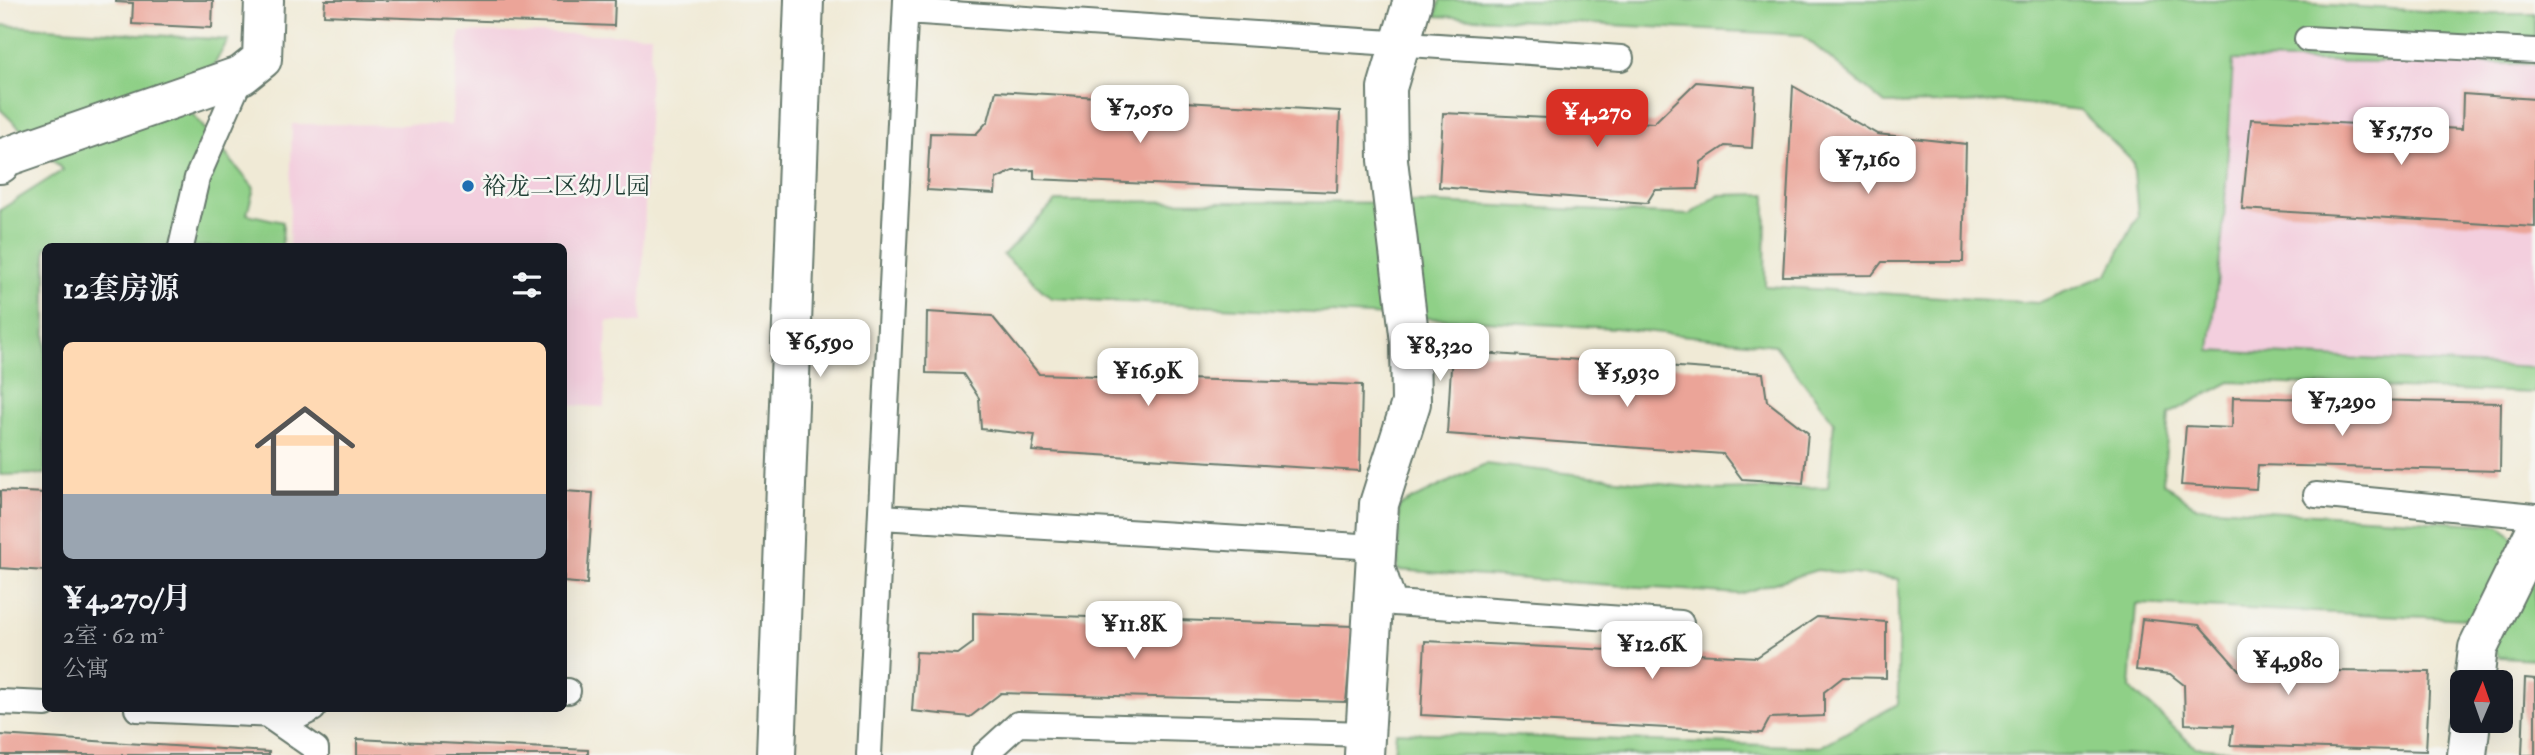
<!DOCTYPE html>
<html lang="zh">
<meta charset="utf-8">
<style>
:root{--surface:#171b24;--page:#242831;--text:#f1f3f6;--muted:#9ea1a6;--accent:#d93025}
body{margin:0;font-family:"IM FELL Double Pica","Noto Serif SC",serif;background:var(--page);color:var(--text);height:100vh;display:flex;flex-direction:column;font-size:26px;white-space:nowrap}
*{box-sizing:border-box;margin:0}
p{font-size:23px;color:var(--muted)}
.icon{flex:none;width:38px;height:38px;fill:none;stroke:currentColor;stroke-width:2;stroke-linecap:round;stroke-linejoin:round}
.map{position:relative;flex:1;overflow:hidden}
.sheet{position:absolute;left:42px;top:243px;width:525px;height:469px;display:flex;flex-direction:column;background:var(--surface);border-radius:10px;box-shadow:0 7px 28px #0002}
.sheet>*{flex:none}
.needle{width:46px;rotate:2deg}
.fabs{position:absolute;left:2450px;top:670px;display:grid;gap:14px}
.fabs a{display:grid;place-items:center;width:63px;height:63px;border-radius:10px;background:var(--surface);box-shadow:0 7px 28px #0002;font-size:35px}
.price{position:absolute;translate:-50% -60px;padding:0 16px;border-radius:14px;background:#fff;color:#222;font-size:23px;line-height:46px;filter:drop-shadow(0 2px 4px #0008)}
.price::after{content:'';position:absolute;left:50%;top:42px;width:21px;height:16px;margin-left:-10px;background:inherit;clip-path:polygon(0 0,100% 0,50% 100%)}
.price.selected{background:var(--accent);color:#fff}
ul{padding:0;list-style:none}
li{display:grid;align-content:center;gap:14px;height:371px;padding:0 21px}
li span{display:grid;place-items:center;height:217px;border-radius:10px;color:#555}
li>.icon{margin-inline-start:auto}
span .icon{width:126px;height:126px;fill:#fffc;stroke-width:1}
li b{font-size:30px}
h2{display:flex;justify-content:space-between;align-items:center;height:84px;padding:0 21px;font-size:30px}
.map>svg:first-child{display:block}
</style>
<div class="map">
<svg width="2535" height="755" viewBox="0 0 2535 755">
<rect width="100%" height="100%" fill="#f6f6f2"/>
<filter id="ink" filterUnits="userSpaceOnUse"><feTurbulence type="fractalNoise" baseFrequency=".0143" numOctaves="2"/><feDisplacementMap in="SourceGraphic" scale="14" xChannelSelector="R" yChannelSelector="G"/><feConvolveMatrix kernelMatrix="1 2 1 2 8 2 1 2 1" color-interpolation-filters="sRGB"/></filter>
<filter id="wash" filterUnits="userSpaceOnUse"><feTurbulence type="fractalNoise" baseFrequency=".00686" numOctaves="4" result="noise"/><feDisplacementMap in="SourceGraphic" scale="28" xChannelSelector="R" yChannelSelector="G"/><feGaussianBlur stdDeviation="1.57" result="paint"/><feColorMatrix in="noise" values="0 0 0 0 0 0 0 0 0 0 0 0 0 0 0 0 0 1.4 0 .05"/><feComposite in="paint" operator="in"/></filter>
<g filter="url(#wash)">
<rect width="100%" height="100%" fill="#f0ead6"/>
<path fill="#f3cfde" d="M460,32L651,35L641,323L607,321L604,407L564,405V247H289L292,124L451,125Z
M2233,59L2535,64V368L2210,351L2224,219Z"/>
<path fill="#8fd087" stroke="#57865e" stroke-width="2" d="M1440,0H2253L2472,14H2535V64L2233,60L2224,219L2210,351L2535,368V393L2230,382L2169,414L2163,483L2196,507L2499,525L2535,557V659L2499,657L2469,619L2136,604L2130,688L2195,747L2292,755H1394L1396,732L1820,747L1898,704V579L1817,570L1739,594L1398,570L1399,506L1485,464L1714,490L1828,487L1834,422L1775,345L1615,328L1051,298L1003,255L1056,201L1433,203L1689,215L1718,195L1766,194L1765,286L2038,303L2108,274L2138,216L2133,162L2080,110L2009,102L1885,104L1802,35L1436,16Z
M0,25L228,40L189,110L254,188L247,214L283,222L282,247H46L45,474L0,475V210L63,170L0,109Z"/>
<g id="blocks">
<path fill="#eba498" d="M116,0H213L212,28L132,24L133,3L116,2Z
M325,0H615L614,26L324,15Z
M1696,82L1755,87L1752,148L1725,146L1701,162L1698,189L1655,190L1647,203L1439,187L1443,113L1654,123Z
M1793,86L1877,134L1966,144L1963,262H1882L1872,275L1783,276Z
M996,91L1340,111L1337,192L1034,179V170L1013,171L996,179L995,194L927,190L930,133L976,134L988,121Z
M2463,94L2535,99V227L2242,209L2251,119L2462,129Z
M927,312L992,316L1039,374L1362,385L1360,471L1032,451L1035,435L981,429L979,398L963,374L926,373Z
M1452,351L1763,373L1767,401L1808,433L1803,483L1742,479L1723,454L1447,434Z
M2233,397L2501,403L2500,471L2258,465L2256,489L2181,485L2186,426L2232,428Z
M0,491L46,493V571L0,568Z
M564,491L593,493L587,584L564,582Z
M973,613L1353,626L1346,702L1001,693L970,717L912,711L916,652L958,654L973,643Z
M1817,617L1886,622V678L1843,677L1824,692V716L1770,718L1762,733L1421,715L1425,641L1757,657Z
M2142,619L2199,625L2239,670L2430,672L2426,751L2230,745L2233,726L2185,724L2184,685L2170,674L2136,670Z
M2525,678L2535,679V755H2522Z
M0,735L269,752V755H0Z
M357,739L588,750V755H357Z"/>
</g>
</g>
<g filter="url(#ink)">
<use href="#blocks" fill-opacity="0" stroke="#687a6d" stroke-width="2"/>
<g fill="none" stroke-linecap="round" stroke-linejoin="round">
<defs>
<path id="lane" d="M906,11L1621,58
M2307,39L2535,51
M181,247L197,178L242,75
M2316,495L2535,516
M881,517L1376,547L1394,603L1681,623
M564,691H568
M0,702L46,704
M137,709L299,716L313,709
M267,715L316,749V755
M869,755L906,0
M984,755L1018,724L1366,734"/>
<path id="street" d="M0,164L3,158L242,75L262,59L264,0
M2474,682L2478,648L2535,532
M1364,755L1379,504L1411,403L1410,342L1388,160L1387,88L1413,0
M2467,755L2471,721"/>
<path id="secondary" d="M776,755L804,0"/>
</defs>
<use href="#lane" stroke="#687a6d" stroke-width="28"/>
<use href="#street" stroke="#687a6d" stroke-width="42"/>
<use href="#secondary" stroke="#687a6d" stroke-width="42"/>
<use href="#lane" stroke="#fff" stroke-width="24"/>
<use href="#street" stroke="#fff" stroke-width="38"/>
<use href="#secondary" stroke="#fff" stroke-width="38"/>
</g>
</g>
<circle fill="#1f6fb2" stroke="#f6f6f2" stroke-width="2.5" cx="468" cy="186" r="7"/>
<g text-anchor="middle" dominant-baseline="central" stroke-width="5" stroke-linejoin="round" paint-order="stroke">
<g font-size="24" fill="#1f3d34" stroke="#f6f6f2" text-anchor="start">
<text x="482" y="186">裕龙二区幼儿园</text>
</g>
</g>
</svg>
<div class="fabs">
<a><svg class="needle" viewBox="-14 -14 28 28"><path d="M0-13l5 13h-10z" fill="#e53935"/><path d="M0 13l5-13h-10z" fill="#9ea1a6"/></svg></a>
</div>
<b class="price" style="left:1140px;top:145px">¥7,050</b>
<b class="price selected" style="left:1597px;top:149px">¥4,270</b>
<b class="price" style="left:2401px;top:167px">¥5,750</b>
<b class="price" style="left:1868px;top:196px">¥7,160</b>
<b class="price" style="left:820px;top:379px">¥6,590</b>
<b class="price" style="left:1440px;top:383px">¥8,320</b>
<b class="price" style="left:1148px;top:408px">¥16.9K</b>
<b class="price" style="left:1627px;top:409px">¥5,930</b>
<b class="price" style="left:2342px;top:438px">¥7,290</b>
<b class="price" style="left:1134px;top:661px">¥11.8K</b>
<b class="price" style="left:1652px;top:681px">¥12.6K</b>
<b class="price" style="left:2288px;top:697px">¥4,980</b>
<section class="sheet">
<h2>12套房源<svg class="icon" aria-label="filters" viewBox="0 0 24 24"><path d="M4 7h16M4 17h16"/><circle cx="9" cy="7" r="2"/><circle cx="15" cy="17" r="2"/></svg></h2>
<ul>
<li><span style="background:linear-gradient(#ffd9b3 70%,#9aa5b1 0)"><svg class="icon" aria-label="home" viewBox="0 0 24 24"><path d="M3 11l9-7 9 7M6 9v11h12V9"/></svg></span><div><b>¥4,270/月</b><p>2室 · 62 m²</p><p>公寓</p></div></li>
</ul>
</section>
</div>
